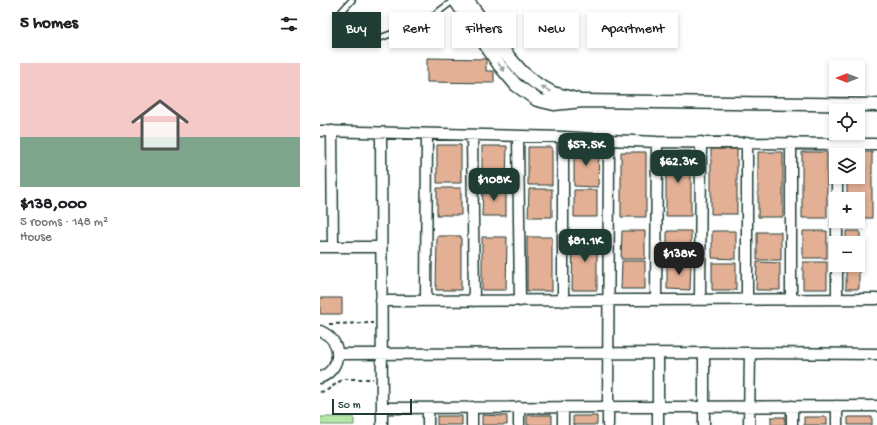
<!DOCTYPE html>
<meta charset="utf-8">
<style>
:root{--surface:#fff;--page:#f2f2f2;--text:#202124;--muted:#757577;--line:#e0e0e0;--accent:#1f3d34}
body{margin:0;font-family:"Gochi Hand",sans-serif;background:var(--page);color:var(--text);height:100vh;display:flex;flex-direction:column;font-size:15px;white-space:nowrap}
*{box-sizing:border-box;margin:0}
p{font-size:13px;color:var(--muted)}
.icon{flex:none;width:22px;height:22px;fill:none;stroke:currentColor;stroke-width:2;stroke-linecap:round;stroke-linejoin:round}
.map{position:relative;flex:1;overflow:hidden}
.drawer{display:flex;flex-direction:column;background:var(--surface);width:320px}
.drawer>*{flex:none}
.guide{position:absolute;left:12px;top:12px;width:380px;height:36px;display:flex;gap:8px}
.needle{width:26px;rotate:270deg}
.buttons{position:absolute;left:509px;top:60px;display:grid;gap:8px}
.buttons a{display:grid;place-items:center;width:36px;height:36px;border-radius:0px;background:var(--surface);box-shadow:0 2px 6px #0003;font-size:20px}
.scale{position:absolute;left:12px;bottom:10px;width:80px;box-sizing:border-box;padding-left:4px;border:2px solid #1f3d34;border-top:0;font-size:11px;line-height:14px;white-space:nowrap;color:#1f3d34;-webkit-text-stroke:3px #fff;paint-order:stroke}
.price{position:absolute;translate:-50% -34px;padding:0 9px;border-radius:8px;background:var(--accent);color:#fff;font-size:13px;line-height:26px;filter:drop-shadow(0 1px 2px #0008)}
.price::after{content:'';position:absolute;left:50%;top:24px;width:12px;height:9px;margin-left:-6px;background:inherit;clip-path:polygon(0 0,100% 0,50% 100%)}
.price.on{background:#222;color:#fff}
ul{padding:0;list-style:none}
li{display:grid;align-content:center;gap:8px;height:212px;padding:0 20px}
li+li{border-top:1px solid var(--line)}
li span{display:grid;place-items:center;height:124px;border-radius:0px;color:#555}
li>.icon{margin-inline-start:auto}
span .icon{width:72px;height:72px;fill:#fffc;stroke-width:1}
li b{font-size:17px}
h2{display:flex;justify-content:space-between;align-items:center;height:48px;padding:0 20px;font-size:17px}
.tag{padding:0 14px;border-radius:0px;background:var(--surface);box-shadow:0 2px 6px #0003;font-size:14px;line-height:36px}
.tag.on{background:var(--accent);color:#fff}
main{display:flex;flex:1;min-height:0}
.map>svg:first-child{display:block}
</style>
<main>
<section class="drawer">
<h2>5 homes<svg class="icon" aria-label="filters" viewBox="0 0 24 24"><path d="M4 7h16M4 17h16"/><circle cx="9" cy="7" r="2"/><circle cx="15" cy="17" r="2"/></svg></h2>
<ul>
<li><span style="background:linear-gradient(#f6c9c9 60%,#7fa58c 0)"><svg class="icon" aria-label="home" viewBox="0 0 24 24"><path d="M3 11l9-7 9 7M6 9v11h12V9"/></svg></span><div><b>$138,000</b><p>5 rooms · 148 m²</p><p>House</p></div></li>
</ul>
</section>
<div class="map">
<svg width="557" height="425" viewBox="0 0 557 425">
<rect width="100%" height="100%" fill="#fff"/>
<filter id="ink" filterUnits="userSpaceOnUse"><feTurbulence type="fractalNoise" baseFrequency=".025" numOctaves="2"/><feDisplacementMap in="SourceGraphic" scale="8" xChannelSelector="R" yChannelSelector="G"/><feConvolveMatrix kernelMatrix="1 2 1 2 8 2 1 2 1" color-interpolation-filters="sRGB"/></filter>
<g filter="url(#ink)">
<path fill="#b7e7a6" stroke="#6b926d" d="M0,417H34V425H0Z"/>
<path fill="#e3b095" stroke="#1f3d34" d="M107,58L166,59V71H174V83L107,82Z
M117,145H141V183H117Z
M162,146H187L186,184H162Z
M208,147H232V185H208Z
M254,148L279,149L278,187L254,186Z
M391,149H417V214H391Z
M346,151H371V216H346Z
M301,152H326V217H301Z
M438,152H463V217H438Z
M482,152H507V218H482Z
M527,152H552V218H538V199H527V177H538V155H527Z
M117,188H141V215H117Z
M163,188L186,189V216H162Z
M209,189H232V217H208Z
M254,190H277V217H254Z
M302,231H325V259H301Z
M347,231H371V258H347Z
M392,231H416V259L392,258Z
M483,231H507V258H483Z
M526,231H540V258H538V243H526Z
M437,232H461V260H437Z
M117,236H141V290H116Z
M253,236L277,237V290H252Z
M162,237H187L186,290H162Z
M207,237H232V291H207Z
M302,261H325V289H301Z
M347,262H371L370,290L347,289Z
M437,262L460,263V290H436Z
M483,262H507V289H483Z
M538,262H539V289H526V265H538Z
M392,263H416V290H392Z
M0,298H22V314H0Z
M162,415L187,416V425H162Z
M207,415H232V425H207Z
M117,416H142V425H117Z
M253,416H277V425H253Z
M451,417H465V425H451Z
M484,417H507V425H484Z
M528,417H552V425H528Z"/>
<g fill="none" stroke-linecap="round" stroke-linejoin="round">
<defs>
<path id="service" d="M22,11L32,0
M50,42L109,19L134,0"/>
<path id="minor" d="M0,131L243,137L289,140L337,142L517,144H557
M12,131L13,247
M61,133L62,425
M152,135L154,301
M198,136L200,301
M471,143V299
M517,177V199
M517,221V243
M0,247H61
M517,265V299
M336,300L337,142
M380,300L381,142
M427,300V142
M61,301L557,299
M106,301L107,134
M243,301V137
M0,331C23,340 23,368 0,378
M338,353V425
M384,353V425
M17,354L430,353L557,354
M199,407V425
M62,408L557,406
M108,425V408
M152,425V407
M243,425V407
M288,425L289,140
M429,425L430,353
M472,425V406
M517,425V406"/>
<path id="tertiary" d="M135,0L180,66L196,85L217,100L234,104L263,101L557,105
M147,0L188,56L202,72L217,84L233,93L256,99"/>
</defs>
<use href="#service" stroke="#1f3d34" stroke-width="8"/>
<use href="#minor" stroke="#1f3d34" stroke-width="13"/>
<use href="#tertiary" stroke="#1f3d34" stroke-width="15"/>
<path stroke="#1f3d34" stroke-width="2" stroke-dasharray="4 3" stroke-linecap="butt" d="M9,324L53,323
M0,392L6,391L23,379H53"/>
<use href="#service" stroke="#fff" stroke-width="5"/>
<use href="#minor" stroke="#fff" stroke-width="10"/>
<use href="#tertiary" stroke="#fff" stroke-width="12"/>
</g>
<defs><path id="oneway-solid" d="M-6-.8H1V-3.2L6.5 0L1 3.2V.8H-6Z"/></defs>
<g fill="#8f9e9a">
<use href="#oneway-solid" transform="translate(181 67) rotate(52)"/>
<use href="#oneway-solid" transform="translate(226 89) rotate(-151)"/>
</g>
</g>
</svg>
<div class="buttons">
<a><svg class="needle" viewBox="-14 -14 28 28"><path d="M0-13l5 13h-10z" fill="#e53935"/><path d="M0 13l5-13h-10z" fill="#757577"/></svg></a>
<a><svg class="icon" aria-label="locate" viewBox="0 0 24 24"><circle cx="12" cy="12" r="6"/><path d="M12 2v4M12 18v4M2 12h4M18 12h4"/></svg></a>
<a><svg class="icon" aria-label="layers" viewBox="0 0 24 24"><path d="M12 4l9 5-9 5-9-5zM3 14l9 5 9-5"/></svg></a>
<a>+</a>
<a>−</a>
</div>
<div class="scale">50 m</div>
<b class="price" style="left:266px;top:167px">$57.5K</b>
<b class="price" style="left:358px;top:184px">$62.3K</b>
<b class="price" style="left:174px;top:202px">$108K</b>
<b class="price" style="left:265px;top:263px">$81.1K</b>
<b class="price on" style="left:359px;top:276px">$138K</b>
<div class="guide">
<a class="tag on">Buy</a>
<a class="tag">Rent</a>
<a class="tag">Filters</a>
<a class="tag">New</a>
<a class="tag">Apartment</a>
</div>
</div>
</main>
